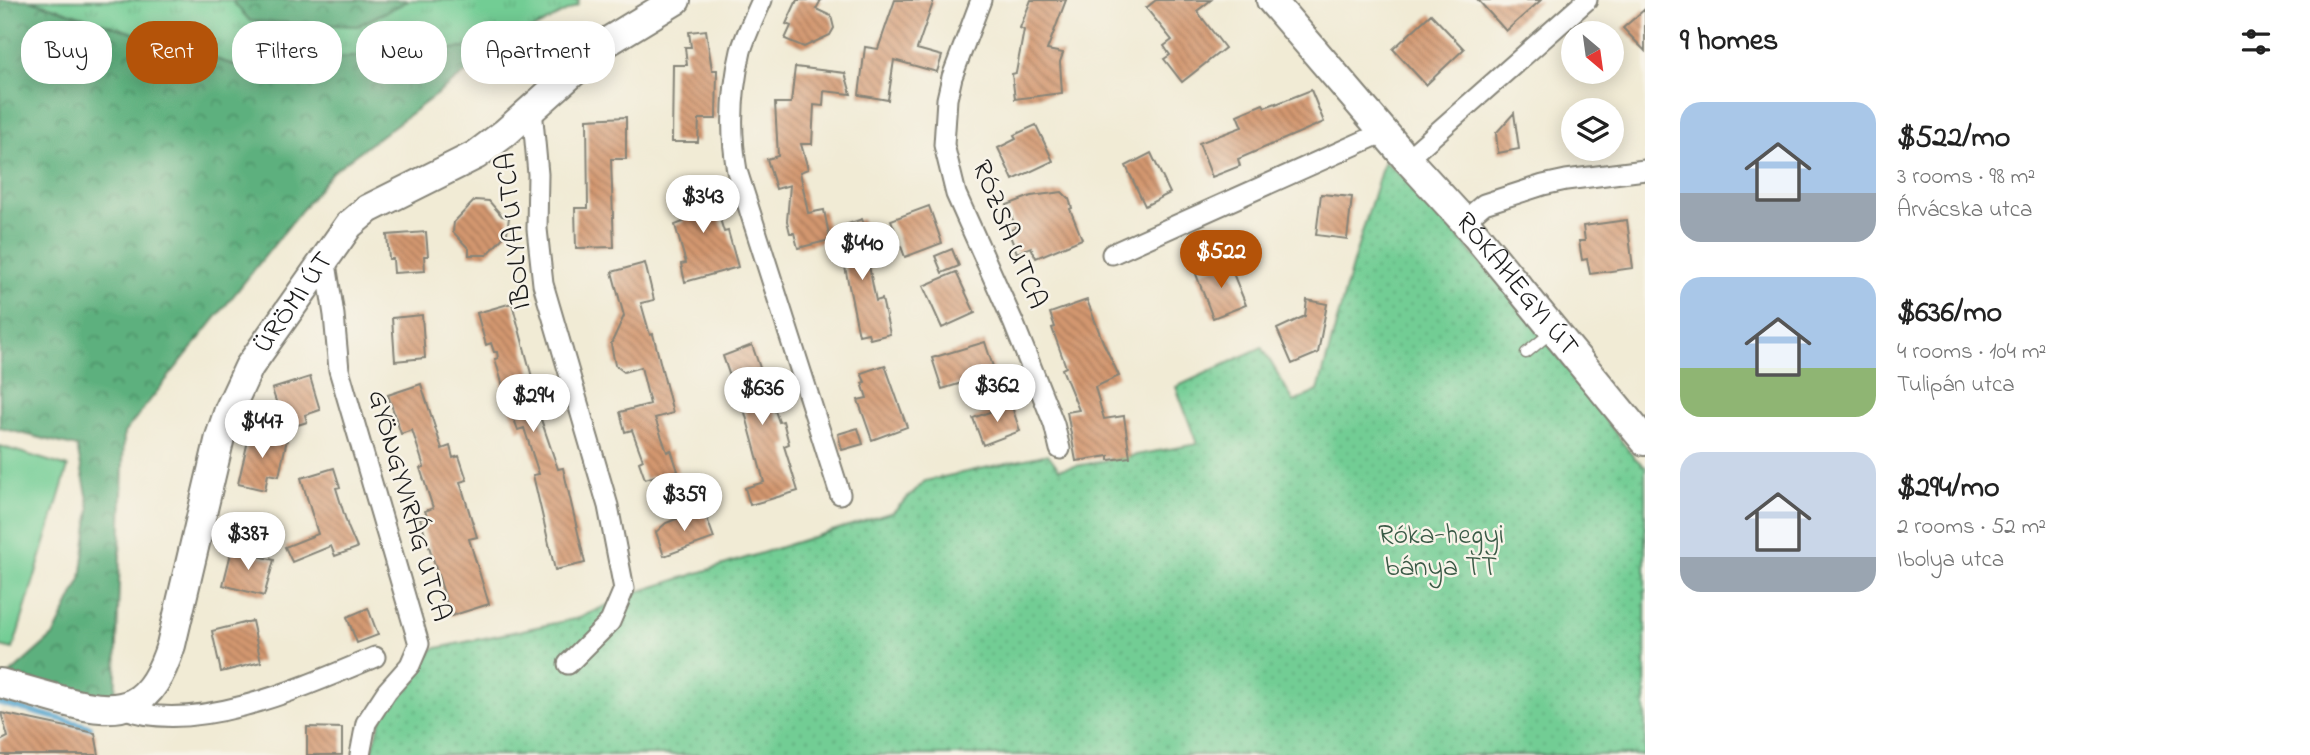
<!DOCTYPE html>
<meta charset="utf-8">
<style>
:root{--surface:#fff;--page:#f2f2f2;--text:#222;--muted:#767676;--accent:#b45309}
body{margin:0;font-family:"Indie Flower",sans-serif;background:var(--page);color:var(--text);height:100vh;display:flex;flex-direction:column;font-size:26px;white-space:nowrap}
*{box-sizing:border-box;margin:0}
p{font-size:23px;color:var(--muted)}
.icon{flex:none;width:38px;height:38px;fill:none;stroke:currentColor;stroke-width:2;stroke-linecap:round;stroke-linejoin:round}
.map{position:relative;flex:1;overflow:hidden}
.side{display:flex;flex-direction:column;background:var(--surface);width:665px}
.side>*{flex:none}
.guide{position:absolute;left:21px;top:21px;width:665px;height:63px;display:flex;gap:14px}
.needle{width:46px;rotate:151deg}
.buttons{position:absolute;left:1561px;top:21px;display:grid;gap:14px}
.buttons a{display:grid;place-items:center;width:63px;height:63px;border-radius:50%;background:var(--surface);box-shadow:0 4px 18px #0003;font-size:35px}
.price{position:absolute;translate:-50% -60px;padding:0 16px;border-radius:24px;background:#fff;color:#222;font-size:23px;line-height:46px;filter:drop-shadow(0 2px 4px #0008)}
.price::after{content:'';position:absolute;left:50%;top:42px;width:21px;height:16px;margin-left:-10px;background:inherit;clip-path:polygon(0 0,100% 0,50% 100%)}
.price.active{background:var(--accent);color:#fff}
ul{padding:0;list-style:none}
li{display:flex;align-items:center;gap:21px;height:175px;padding:0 35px}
li span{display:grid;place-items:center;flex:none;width:196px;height:140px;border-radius:21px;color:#555}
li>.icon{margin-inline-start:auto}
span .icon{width:84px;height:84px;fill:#fffc;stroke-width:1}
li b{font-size:30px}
h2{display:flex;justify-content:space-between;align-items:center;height:84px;padding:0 35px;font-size:30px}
.tag{padding:0 24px;border-radius:28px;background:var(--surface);box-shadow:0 4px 18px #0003;font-size:24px;line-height:63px}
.tag.active{background:var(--accent);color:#fff}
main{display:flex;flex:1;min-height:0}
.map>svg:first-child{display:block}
</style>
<main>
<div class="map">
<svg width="1645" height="755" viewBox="0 0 1645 755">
<defs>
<pattern id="grass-tufts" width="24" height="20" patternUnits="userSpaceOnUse" patternTransform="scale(1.75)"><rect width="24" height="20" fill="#72cd94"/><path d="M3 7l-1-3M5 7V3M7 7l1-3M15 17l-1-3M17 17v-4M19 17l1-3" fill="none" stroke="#62af7f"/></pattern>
<pattern id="forest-crowns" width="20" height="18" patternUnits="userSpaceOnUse" patternTransform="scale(1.75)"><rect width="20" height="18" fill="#5db07e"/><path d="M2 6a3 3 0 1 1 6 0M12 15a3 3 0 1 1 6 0" fill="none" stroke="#4c8e66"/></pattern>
<pattern id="park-dots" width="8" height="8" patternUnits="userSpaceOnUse" patternTransform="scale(1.75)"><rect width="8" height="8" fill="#72cd94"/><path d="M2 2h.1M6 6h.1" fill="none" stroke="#62af7f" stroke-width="1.8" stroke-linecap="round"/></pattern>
<pattern id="building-back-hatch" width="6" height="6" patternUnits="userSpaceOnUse" patternTransform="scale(1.75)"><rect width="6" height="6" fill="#d3976f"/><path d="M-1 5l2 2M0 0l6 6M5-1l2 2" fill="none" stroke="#aa7a5a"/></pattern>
</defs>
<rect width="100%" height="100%" fill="#f7f3e8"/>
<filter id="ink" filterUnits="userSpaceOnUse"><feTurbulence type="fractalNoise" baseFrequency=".0143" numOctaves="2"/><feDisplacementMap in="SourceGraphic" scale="14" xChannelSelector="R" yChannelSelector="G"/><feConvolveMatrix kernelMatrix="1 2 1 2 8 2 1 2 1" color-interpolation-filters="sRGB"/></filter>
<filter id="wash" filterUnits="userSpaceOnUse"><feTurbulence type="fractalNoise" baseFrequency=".00686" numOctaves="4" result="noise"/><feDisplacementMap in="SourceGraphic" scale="28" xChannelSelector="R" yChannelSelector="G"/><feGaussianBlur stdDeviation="1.57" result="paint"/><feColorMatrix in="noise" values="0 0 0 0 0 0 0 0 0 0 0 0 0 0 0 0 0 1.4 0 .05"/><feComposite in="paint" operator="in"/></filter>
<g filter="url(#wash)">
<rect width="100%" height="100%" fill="#f1ebd5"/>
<path fill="url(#grass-tufts)" stroke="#477458" stroke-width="2" d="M30,0H579L578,5L503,45L237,66Z"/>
<path fill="url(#forest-crowns)" stroke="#3c664d" stroke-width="2" d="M0,0H30L237,66L503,45L332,172L124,433L115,704L10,674L54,635L81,579L90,509L77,447L0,428Z
M231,0H410L357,26L250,21Z"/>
<path fill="url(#park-dots)" stroke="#477458" stroke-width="2" d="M1384,161L1420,192L1533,324L1633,456L1645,467V755H371L382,716L433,649L579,618L634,593L893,512L925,481L1048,454L1059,469L1197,444L1176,387L1262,347L1294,402L1318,391L1353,262Z"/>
<path fill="#72cd94" stroke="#477458" stroke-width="2" d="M0,446L68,467L13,649L0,646Z"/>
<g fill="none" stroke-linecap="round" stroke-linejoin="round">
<path stroke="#53a4ce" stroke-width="6" d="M0,703L90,727"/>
</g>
<g id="blocks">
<path fill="url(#building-back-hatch)" d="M797,0H821L816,9L831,16L834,28L830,35L804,47L785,39L791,26L786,24Z
M895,0H934L917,49L942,56L937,72L894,60L888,100L859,95L865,47L878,49Z
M1031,0H1066L1047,50L1063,53L1060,62L1062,93L1015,99L1012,74L1016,73L1024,30L1020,28Z
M1156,0H1211L1197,11L1225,48L1182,82L1164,59L1170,55L1164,46L1172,40L1146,8Z
M1478,0H1541L1506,31Z
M1645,9V51L1623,28Z
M1431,14L1464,49L1426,85L1393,49Z
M706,30L712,70H717L716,119H699L698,142H672L673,65H687L685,47H691L689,32Z
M795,67L845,73L851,94L824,91L823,106L814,105L812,144H801L808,169L800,172L808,213L824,210L830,240L798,248L794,233H790L787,221L790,185L776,189L767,159L778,156L775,103H791Z
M1311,90L1324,122L1238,159L1240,166L1212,177L1199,143L1242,127L1237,115L1263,104L1265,107L1276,103V104Z
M1514,113L1519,149L1498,153L1496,133Z
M626,117V159H611L614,247L576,248L575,208H588L587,119Z
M1036,125L1053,161L1013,180L998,148L1016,139L1014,135Z
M1151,153L1170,193L1145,206L1126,166Z
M709,183L724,232L728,231L738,267L685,282L681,264L686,263L675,225L683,222V219L675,193Z
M1062,192L1069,199L1072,208L1070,209L1082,239L1036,258L1031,247L1017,253L1008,231L1016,228L1007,205L1031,196Z
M1321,194L1352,197L1347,239L1316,235Z
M475,200L489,201L502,216L509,217L507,233L487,255H469V249L453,232L454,222Z
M929,206L942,243L905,257L891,220Z
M862,219L868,234L863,236L876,301L882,299L890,334L870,339L868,333L859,335L837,228Z
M1627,220L1633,268L1590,274L1587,259L1582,260L1579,241H1585L1583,226Z
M426,232L428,256H424L425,271L394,273L393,259H389L387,235Z
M952,249L959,266L942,273L935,256Z
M1228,261L1246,305L1213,318L1196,274Z
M645,263L654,300L641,303L650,335L653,334L673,413L655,418L667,452L671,450L678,471L674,473L678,483L659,489L655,476L645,479L639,462L643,460L632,430L625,432L620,412L650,404L641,367L624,372L615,365L611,344L624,316L612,272Z
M956,272L975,313L942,328L923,286Z
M1087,300L1103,342L1119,376L1095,387L1104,419L1124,416L1130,457L1109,460V456L1076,461L1067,412L1079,410L1062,369L1066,367L1052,328L1055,327L1050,313Z
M1307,300L1327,304L1318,353L1292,364L1277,329L1305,316Z
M512,303L536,392L532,393L558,469L563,468L585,563L555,570L533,475L539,474L524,428L518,430L507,400L495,359L498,358L497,352H494L491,343L486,345L477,313Z
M422,315L425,358L395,361L392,318Z
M985,342L995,373L942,389L932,358Z
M752,345L779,422L783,421L789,444L784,446L798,491L750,505L745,488L764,482L743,405L740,406L723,356Z
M885,365L907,427L872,440L858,400L867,398L862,383L865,382L861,373Z
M310,377L320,410L305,415L307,422L285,429L272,389Z
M421,384L442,449L450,446L453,458L459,456L467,480L460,482L477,537L469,539L489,604L451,616L420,518L427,516L425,511L433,508L420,468L424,467L412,430L401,434L388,395Z
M1011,404L1020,431L983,445L973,418Z
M858,428L863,444L842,450L838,434Z
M250,432L287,439L279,476L268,474L265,490L238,484Z
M334,468L340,487L336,488L348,527L357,548L335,556L331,546L292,562L285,547L318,534L301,478Z
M687,510L692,517L705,513L714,538L664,556L656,532L666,523L679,518Z
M232,549L274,560L264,596L223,585Z
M368,608L378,635L357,643L347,617Z
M252,621L261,662L221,672L212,631Z
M1,713L95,733L99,755H0V741L8,737Z
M307,727L342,728V755H307Z"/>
</g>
</g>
<g filter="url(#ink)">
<use href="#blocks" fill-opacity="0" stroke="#868478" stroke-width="2"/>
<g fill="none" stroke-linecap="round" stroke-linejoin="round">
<defs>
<path id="lane" d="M1526,353L1553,331"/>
<path id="street" d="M762,0C755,16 746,34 741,51C732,89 730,132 737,171L840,494
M981,0L952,77L947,99L944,145L956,194L1014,324L1054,424L1060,449
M532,109L538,174L537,229L543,284L608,506L624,589L610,622L568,664
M1407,159L1587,0
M1464,221L1484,204L1543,185L1566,180L1645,170
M1112,254L1384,132
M325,257L334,315L339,370L419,644L410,665L387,691L366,723L360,755
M123,708C194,737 308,685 375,657"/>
<g id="secondary">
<path id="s1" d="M1271,0L1407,159L1464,221L1645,441"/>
<path id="s2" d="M0,683C21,689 42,695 64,701C125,718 151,708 171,645L220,437L229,410L249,367L349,225L368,209L476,155L505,133L607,42L676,0"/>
</g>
</defs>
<use href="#lane" stroke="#868478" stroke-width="13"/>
<use href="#street" stroke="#868478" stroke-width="23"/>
<use href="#secondary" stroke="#868478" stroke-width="32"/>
<use href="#lane" stroke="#fff" stroke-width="10"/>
<use href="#street" stroke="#fff" stroke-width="19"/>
<use href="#secondary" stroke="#fff" stroke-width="28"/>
</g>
</g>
<g text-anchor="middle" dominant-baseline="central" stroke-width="5" stroke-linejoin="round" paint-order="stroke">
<g font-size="28" fill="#1c1c1c" stroke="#f7f3e8">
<text transform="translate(515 231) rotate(-96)">IBOLYA UTCA</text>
<text transform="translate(1008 235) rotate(68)">RÓZSA UTCA</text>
<text stroke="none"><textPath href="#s1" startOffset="376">RÓKAHEGYI ÚT</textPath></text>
<text stroke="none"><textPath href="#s2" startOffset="576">ÜRÖMI ÚT</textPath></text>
<text transform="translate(408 506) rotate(74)">GYÖNGYVIRÁG UTCA</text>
</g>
<g font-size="28" fill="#3a5a46" stroke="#f7f3e8">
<text x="1441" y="536">Róka-hegyi<tspan x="1441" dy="32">bánya TT</tspan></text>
</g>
</g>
</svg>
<div class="buttons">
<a><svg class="needle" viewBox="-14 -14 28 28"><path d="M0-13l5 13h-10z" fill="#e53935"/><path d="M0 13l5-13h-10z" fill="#767676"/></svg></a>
<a><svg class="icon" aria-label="layers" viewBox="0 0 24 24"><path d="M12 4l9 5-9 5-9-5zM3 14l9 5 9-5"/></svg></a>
</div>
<b class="price" style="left:703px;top:235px">$343</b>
<b class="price" style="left:862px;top:282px">$440</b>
<b class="price active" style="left:1221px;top:290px">$522</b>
<b class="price" style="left:997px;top:424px">$362</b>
<b class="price" style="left:762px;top:427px">$636</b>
<b class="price" style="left:533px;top:434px">$294</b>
<b class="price" style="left:262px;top:460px">$447</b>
<b class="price" style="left:684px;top:533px">$359</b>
<b class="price" style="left:248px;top:572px">$387</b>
<div class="guide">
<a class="tag">Buy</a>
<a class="tag active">Rent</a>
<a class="tag">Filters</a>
<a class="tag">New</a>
<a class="tag">Apartment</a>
</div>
</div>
<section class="side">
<h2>9 homes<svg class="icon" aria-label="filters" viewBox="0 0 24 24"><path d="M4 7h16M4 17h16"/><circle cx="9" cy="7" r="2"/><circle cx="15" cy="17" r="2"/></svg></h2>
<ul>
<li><span style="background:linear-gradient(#a9c7e8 65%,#9aa5b1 0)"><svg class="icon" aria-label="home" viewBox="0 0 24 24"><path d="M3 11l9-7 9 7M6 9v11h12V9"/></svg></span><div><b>$522/mo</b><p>3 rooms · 98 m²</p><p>Árvácska utca</p></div></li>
<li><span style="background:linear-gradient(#a9c7e8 65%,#8fb573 0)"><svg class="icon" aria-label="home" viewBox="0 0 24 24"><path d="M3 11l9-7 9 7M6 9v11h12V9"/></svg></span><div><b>$636/mo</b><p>4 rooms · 104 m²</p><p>Tulipán utca</p></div></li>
<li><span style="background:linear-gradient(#c9d6e8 75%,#9aa5b1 0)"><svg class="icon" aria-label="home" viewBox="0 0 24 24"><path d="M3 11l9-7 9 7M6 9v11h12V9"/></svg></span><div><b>$294/mo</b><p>2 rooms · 52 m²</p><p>Ibolya utca</p></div></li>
</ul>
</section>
</main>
